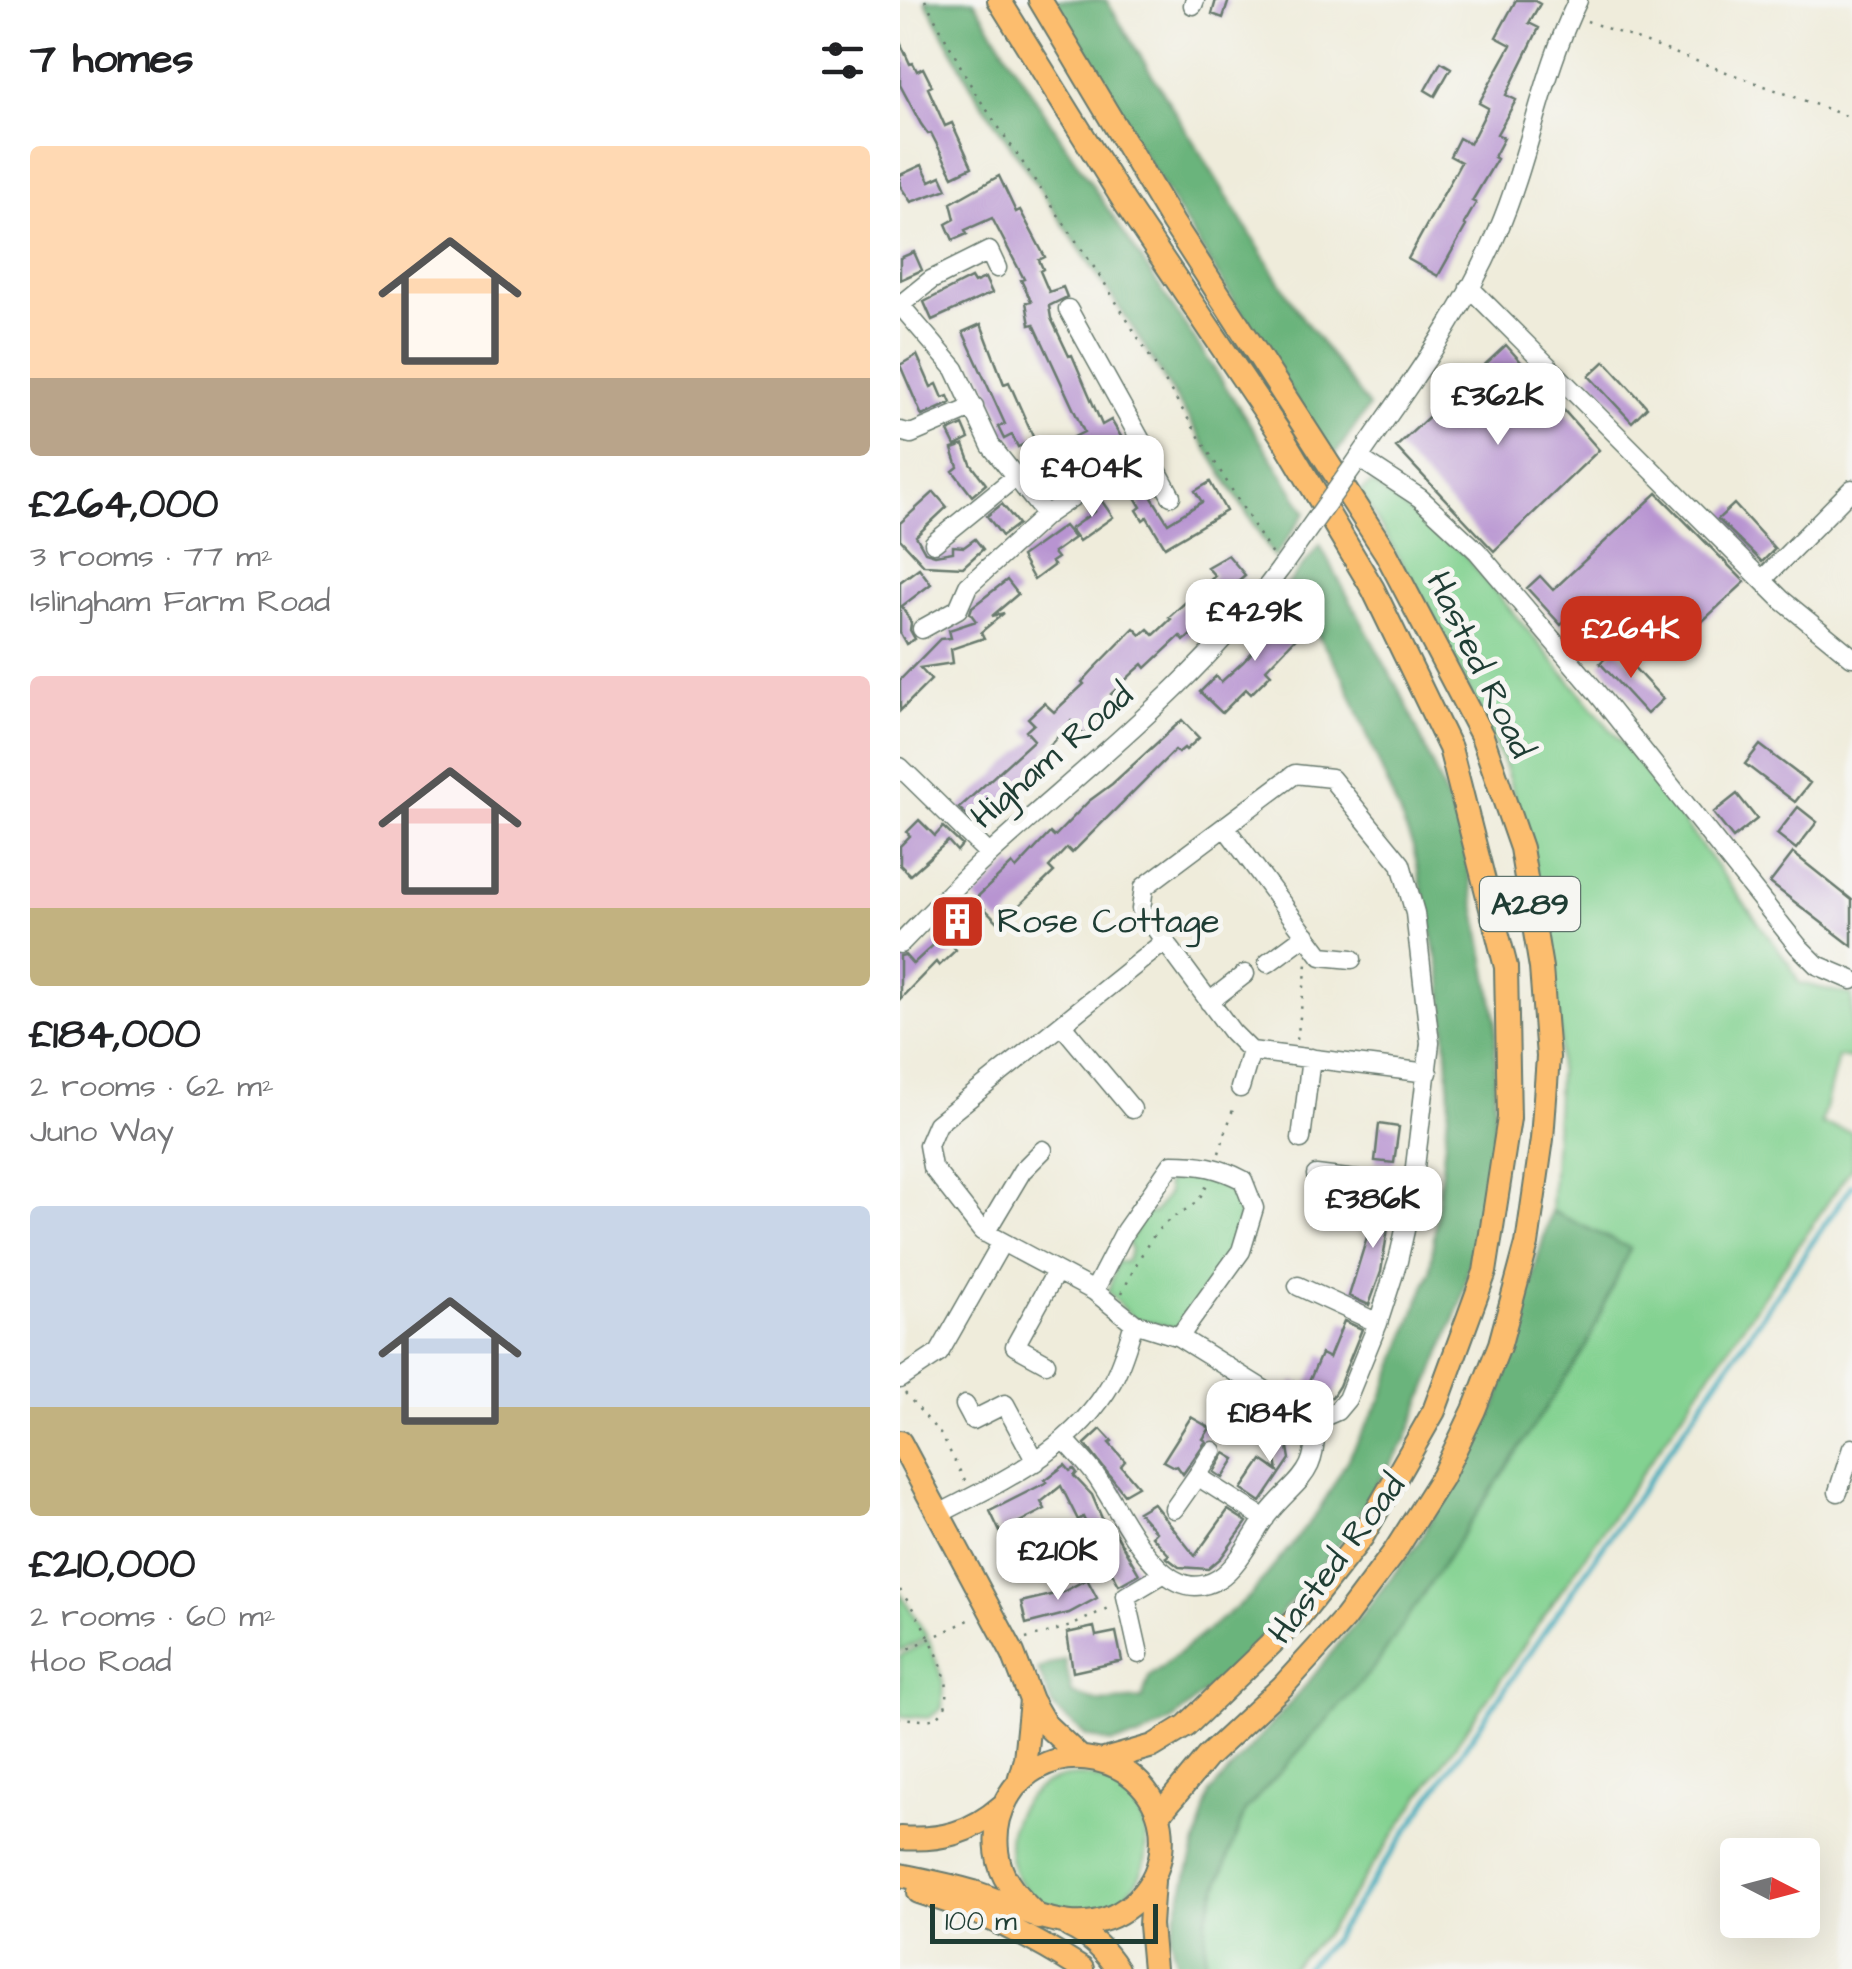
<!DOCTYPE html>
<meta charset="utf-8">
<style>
:root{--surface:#fff;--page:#f6f6f6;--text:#202124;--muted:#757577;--accent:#c8321e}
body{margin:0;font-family:"Architects Daughter",sans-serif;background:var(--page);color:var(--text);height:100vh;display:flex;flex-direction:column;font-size:38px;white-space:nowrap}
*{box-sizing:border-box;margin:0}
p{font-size:32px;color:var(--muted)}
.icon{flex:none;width:55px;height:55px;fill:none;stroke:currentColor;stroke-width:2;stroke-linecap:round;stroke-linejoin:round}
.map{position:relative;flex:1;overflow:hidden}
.drawer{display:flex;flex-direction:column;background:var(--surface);width:900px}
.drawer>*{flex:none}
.needle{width:65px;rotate:96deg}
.buttons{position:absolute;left:820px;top:1838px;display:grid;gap:20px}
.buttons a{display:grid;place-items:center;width:100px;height:100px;border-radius:10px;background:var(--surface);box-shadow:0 10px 40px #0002;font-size:50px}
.scale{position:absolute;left:30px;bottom:25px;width:228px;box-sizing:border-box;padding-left:10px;border:5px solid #1f3d34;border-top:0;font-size:28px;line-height:35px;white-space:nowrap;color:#1f3d34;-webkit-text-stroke:8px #f6f6f2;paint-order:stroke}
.price{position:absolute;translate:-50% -85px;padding:0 22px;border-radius:20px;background:#fff;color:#222;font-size:32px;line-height:65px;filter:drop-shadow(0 2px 5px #0008)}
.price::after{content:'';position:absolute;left:50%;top:60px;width:30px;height:22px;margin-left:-15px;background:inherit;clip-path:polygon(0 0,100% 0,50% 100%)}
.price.selected{background:var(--accent);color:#fff}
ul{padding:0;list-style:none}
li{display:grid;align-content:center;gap:20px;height:530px;padding:0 30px}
li span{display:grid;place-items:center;height:310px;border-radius:10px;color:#555}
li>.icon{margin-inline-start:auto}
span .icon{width:180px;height:180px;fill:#fffc;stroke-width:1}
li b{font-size:42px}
h2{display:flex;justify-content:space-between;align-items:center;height:120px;padding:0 30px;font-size:42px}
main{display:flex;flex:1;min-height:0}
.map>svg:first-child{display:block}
</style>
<main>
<section class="drawer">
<h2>7 homes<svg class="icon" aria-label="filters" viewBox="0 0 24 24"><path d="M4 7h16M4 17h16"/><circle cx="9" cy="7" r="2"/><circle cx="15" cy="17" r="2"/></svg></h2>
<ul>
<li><span style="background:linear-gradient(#ffd9b3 75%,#b9a48a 0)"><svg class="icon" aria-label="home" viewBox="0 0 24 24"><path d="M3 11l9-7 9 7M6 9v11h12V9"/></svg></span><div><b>£264,000</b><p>3 rooms · 77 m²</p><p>Islingham Farm Road</p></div></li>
<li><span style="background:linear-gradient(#f6c9c9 75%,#c2b280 0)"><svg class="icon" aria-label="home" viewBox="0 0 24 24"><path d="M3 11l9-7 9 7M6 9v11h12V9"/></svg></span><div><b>£184,000</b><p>2 rooms · 62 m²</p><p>Juno Way</p></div></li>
<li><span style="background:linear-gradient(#c9d6e8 65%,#c2b280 0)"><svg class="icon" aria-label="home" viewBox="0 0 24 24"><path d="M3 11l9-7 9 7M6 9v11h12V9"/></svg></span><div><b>£210,000</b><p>2 rooms · 60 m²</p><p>Hoo Road</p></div></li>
</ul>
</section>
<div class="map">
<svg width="952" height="1969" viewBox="0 0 952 1969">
<rect width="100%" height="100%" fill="#f6f6f2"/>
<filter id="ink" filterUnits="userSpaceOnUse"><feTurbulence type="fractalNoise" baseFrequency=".01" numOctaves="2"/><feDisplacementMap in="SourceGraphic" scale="20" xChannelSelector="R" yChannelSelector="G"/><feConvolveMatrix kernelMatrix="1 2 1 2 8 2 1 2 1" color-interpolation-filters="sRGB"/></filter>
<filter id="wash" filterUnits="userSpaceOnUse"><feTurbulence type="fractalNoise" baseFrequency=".0048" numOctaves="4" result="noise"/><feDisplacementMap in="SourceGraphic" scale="40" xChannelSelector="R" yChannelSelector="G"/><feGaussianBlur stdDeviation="2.25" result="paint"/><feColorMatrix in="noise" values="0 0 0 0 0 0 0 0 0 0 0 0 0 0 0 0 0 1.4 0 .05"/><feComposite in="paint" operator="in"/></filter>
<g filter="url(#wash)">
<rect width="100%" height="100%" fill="#efecdb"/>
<path fill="#83d291" stroke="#518862" stroke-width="2.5" d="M472,483L562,552L747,773L890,965L899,983L952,995V1059L938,1057L921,1124L952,1132V1167L428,1931L390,1969H305L306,1919L345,1811L477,1664L729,1248L651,1211L660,1035L633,857L604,764L536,621L460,492Z
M279,1174C290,1175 299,1178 310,1181C383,1206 301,1292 277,1328L234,1319L208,1292L217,1262H226L231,1250L228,1243L245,1214L254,1213L268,1193L266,1184Z
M0,1592L27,1637L0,1651Z
M29,1640L43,1682L42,1708L29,1718L0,1716V1656Z
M109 1845a69 69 0 1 1 138 0a69 69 0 1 1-138 0Z"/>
<path fill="#6ab47b" stroke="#447858" stroke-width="2.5" d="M25,0H74C179,174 299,339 406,512L374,558L234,330L74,91Z
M147,0H206L399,313L469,407L432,459Z
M420,545L506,703L563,838L596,1020L594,1146L561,1303L506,1440L441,1541L346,1656L274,1719L238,1738L210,1743L186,1736L154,1708L138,1669L165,1659L172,1694L200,1702L242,1699L249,1677L349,1597L418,1512L481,1400L530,1272L550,1097L542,980L513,847L444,678L387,585Z
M651,1211L730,1248L686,1347L477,1664L345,1811L306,1918L305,1969H278L270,1937L310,1793L407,1684L516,1546L597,1404Z"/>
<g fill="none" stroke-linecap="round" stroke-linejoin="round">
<path stroke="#3dabbb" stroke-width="5" d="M404,1969L430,1943L952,1185"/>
</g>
<g id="blocks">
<path fill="#b894d1" d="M316,0H329L323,18L312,14Z
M616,0H633L640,4L629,23L639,28L606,95L616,100L597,134L604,138L594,157L597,159L572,201L576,203L564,224L566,226L538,276L508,259L561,162L550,156L559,138L570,144L588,108L579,103L611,45L596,37Z
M0,42L10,64L13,63L17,71L23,68L32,86L28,88L45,126L52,123L72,167L53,176L31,133L28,134L21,124L0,85Z
M541,62L551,68L535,96L525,90Z
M22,165L30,181L41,176L47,189L11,202L0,186V175Z
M99,176L116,212L120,210L145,257L139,260L143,269L140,271L149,292L163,287L167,297L149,306L151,318L169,356L172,355L202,425L211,420L228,448L217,455L213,447L141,489L123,465L134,459L139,467L174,447L170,439L184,432L134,324L130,325L126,302L131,301L121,280L124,279L92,218L65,230L67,234L53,240L46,224L55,219L51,203Z
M14,252L22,270L0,280V258Z
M71,278L74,283L85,278L92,293L32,320L24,302Z
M81,324L104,384L109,382L134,439L118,447L112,435L104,439L98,427L105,424L63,332Z
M606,345L699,450L594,551L496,447Z
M17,355L31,387L37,384L43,398L48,396L51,403L22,416L0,365Z
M705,361L747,407L732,422L689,376Z
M63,425L69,439L55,446L48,432Z
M64,445L71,464L86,484L72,496L53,471L58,467L52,449Z
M239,477L268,523L302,502L295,491L310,482L326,511L265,547L247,517L243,520L237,510L241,507L227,484Z
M34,492L47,507L16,536L25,552L35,555L53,552V546L64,547L75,539L83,549L63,567L24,565L0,539V523Z
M757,493L845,582L769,652L732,612L714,629L688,601L661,625L627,588L640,576L653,590Z
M199,497L213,517L179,541L170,529L195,511L189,504Z
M102,504L118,524L102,536L87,516Z
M834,504L875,549L862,562L818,519Z
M164,526L174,538L153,553L157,558L151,562L154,565L134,580L121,557Z
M328,555L345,575L320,596L326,602L315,614L284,641L280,636L246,668L243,664L234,672L211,694L217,700L184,735L171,721L144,752L151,760L80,828L59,808L134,740L126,731L134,724L128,718L144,703L154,712L184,684L182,682L193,670L234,628L241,635L248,629L254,635L271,619L269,617L315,576L307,567Z
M19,568L31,584L2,606L11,623L10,630L15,639L6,644L0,633V582Z
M107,580L118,594L92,616L104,613L81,632L84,638L51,649L53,663L20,668L31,680L0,711V680L40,639L51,638L49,630L76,621L70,613L72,607Z
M393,608L409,624L366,669L371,674L351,694L346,689L322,713L300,692L316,676L321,682L343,662Z
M716,648L763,699L747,714L700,663Z
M282,720L299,738L286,750L284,748L278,753L275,750L172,853L167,848L149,867L154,872L100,924L75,899L112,864L116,869L150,833L154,837L189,801L212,784Z
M860,745L910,783L895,802L845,764Z
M837,794L857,819L833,838L813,813Z
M898,807L917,822L896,849L877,834Z
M19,820L35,836L43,827L62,845L57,851L48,841L10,875L0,865V846L10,836L7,832Z
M893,853L952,900V946L870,883Z
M59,904L72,916L64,925L68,928L52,945L56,950L39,966L36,962L0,999V956L5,955L13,964L54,926L46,918Z
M479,1124L499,1127L494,1163L475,1161Z
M473,1195L493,1197L481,1272L469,1305L449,1296L471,1224Z
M444,1321L462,1329L439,1386L432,1397L408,1403L389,1391L394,1381L406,1389L421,1354L429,1358Z
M291,1417L310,1428L303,1439L306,1441L283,1474L277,1466L274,1467L263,1461Z
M375,1419L384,1425L390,1459L361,1502L342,1489L362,1460L378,1471L373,1443L375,1439L366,1430Z
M201,1429L212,1441L209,1443L225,1461L221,1466L238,1486L224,1494L185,1444Z
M325,1453L335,1459L323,1478L314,1472Z
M165,1465L170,1471L174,1469L177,1473L174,1476L192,1495L207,1530L213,1529L239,1574L219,1585L198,1547L204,1537L202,1529L193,1524L187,1525L183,1517L178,1520L161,1486L141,1502L145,1509L100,1532L90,1511L147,1482L145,1480Z
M253,1503L295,1556L328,1510L347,1522L321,1558L308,1569L279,1567L266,1557L269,1555L252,1536L256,1532L238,1512Z
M124,1549L130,1575L116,1578L109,1552Z
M187,1579L197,1598L169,1613L126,1624L121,1602L163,1592Z
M194,1627L196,1636L216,1632L222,1661L173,1672L167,1633Z"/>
</g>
</g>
<g filter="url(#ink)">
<use href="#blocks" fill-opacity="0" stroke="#687a6e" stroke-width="2.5"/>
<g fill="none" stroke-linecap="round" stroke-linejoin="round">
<path stroke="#c5c9ba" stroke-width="18" stroke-dasharray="18 9" stroke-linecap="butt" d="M192,1536L206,1528"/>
<defs>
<path id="minor" d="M293,5L295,0
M569,287L882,600L952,657
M0,305L55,369L91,446L146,515L184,489L249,455L271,496
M0,305L31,280L89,251L97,268
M168,309L249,455
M0,431L11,434L74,407
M459,458L520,498L577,551L694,689L898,946L917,965L952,980
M454,465C505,390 563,315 598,231C630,156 642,73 678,0
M34,543L114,478
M862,580L952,489
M22,629L58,609L68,586L146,515
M0,767L89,854
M325,827L421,956L452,959
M0,944C30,913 60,881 92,852C193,761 300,679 381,568
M368,963L406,935
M309,1002L345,974
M162,1025L232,1109
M340,1088L351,1051L528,1073
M401,1139L411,1058
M416,1175L513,1187
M85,1233L122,1171L143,1150
M398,1286L478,1323
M194,1291L225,1231L272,1164C300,1164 318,1167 343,1180L354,1208L341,1251L279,1337
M234,1323L194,1291L82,1231L32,1167L28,1145L37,1124L264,942
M146,1363L115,1346L156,1272
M0,1379L39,1353L101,1244
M65,1405L73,1420L105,1404L136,1462
M166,1441C176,1453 188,1464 196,1476C221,1510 262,1613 318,1579C338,1567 352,1537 365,1518C394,1479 420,1478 414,1421
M313,1451L297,1476L365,1519
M938,1492L952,1448
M274,1509L297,1476
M39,1514C106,1479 173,1450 212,1382C222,1364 228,1342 234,1323L279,1337L414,1421L437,1411L447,1399L478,1323L498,1261L510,1208L530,1043L515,913L501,864L431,778L395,774L244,887L241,909L332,1032L351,1051
M142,1563L192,1536
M239,1654L226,1596L263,1574"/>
<path id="major" d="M99,0L225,203L383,438L473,589L550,748L606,967L609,1118L585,1272L534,1411L462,1537L398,1618L286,1726L253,1746L204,1760
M140,0L273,223L486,553L582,736L621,848L641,968L648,1057L642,1139L627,1244L600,1344L574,1410L542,1477L495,1551L444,1619L383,1686L307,1757L259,1815
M0,1442L113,1653L131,1700L145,1724L179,1756
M118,1784L125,1759L131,1700
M0,1838C41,1841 71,1833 102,1806
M0,1875C25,1880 50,1885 74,1892C125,1909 182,1946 232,1904C247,1891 258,1873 261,1852C274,1750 127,1719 99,1819C94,1840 96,1866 109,1884C117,1897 129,1907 139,1918
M253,1881L250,1925L254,1969
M19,1892C76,1909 132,1937 182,1969
M169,1926C190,1936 204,1949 217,1969"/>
</defs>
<use href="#minor" stroke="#687a6e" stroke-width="21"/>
<use href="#major" stroke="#687a6e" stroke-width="26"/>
<path stroke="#687a6e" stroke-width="2.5" stroke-dasharray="2.5 8" stroke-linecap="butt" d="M25,0L74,91L202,279L372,555
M687,21L952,118
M397,1040L407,964
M319,1153L335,1103
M222,1293C233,1271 244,1246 260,1228C276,1211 300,1209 307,1184
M5,1393L42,1436L65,1481
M0,1590C16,1612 67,1691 39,1715C29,1724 12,1718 0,1718
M126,1639L171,1626L212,1606
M0,1653L71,1619"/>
<use href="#minor" stroke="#fff" stroke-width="18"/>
<use href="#major" stroke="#fcbd6e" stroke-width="22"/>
<defs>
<path id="minor-bridge" d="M381,568L454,465"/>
</defs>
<use href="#minor-bridge" stroke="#687a6e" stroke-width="21" stroke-linecap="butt"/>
<use href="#minor-bridge" stroke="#fff" stroke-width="18"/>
</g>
</g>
<defs>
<symbol id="building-square" viewBox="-11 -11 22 22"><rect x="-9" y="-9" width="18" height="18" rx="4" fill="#c8321e" stroke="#f6f6f2"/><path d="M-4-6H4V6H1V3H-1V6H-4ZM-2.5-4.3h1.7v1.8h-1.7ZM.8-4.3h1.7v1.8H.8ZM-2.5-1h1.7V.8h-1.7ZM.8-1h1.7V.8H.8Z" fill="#fff"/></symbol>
</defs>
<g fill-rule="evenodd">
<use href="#building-square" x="26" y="890" width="63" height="63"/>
</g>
<g text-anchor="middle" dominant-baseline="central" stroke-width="10" stroke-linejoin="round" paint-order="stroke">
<rect fill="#f6f6f2" stroke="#60746d" stroke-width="2.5" x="580" y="877" width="100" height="54" rx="8"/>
<g font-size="32" font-weight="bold" fill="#1f3d34">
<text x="630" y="904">A289</text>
</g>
<g font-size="35" fill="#1f3d34" stroke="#f6f6f2">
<text transform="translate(580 665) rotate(64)">Hasted Road</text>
<text transform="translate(152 756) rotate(-41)">Higham Road</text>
<text transform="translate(437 1559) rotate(-53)">Hasted Road</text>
</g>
<g font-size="35" fill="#1f3d34" stroke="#f6f6f2" text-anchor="start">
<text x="97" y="921">Rose Cottage</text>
</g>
</g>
</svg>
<div class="buttons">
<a><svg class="needle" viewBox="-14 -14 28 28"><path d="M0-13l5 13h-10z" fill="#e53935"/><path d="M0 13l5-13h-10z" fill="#757577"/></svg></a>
</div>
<div class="scale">100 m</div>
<b class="price" style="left:598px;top:448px">£362K</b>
<b class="price" style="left:192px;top:520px">£404K</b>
<b class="price" style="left:355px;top:664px">£429K</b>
<b class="price selected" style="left:731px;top:681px">£264K</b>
<b class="price" style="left:473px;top:1251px">£386K</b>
<b class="price" style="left:370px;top:1465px">£184K</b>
<b class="price" style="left:158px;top:1603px">£210K</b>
</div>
</main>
